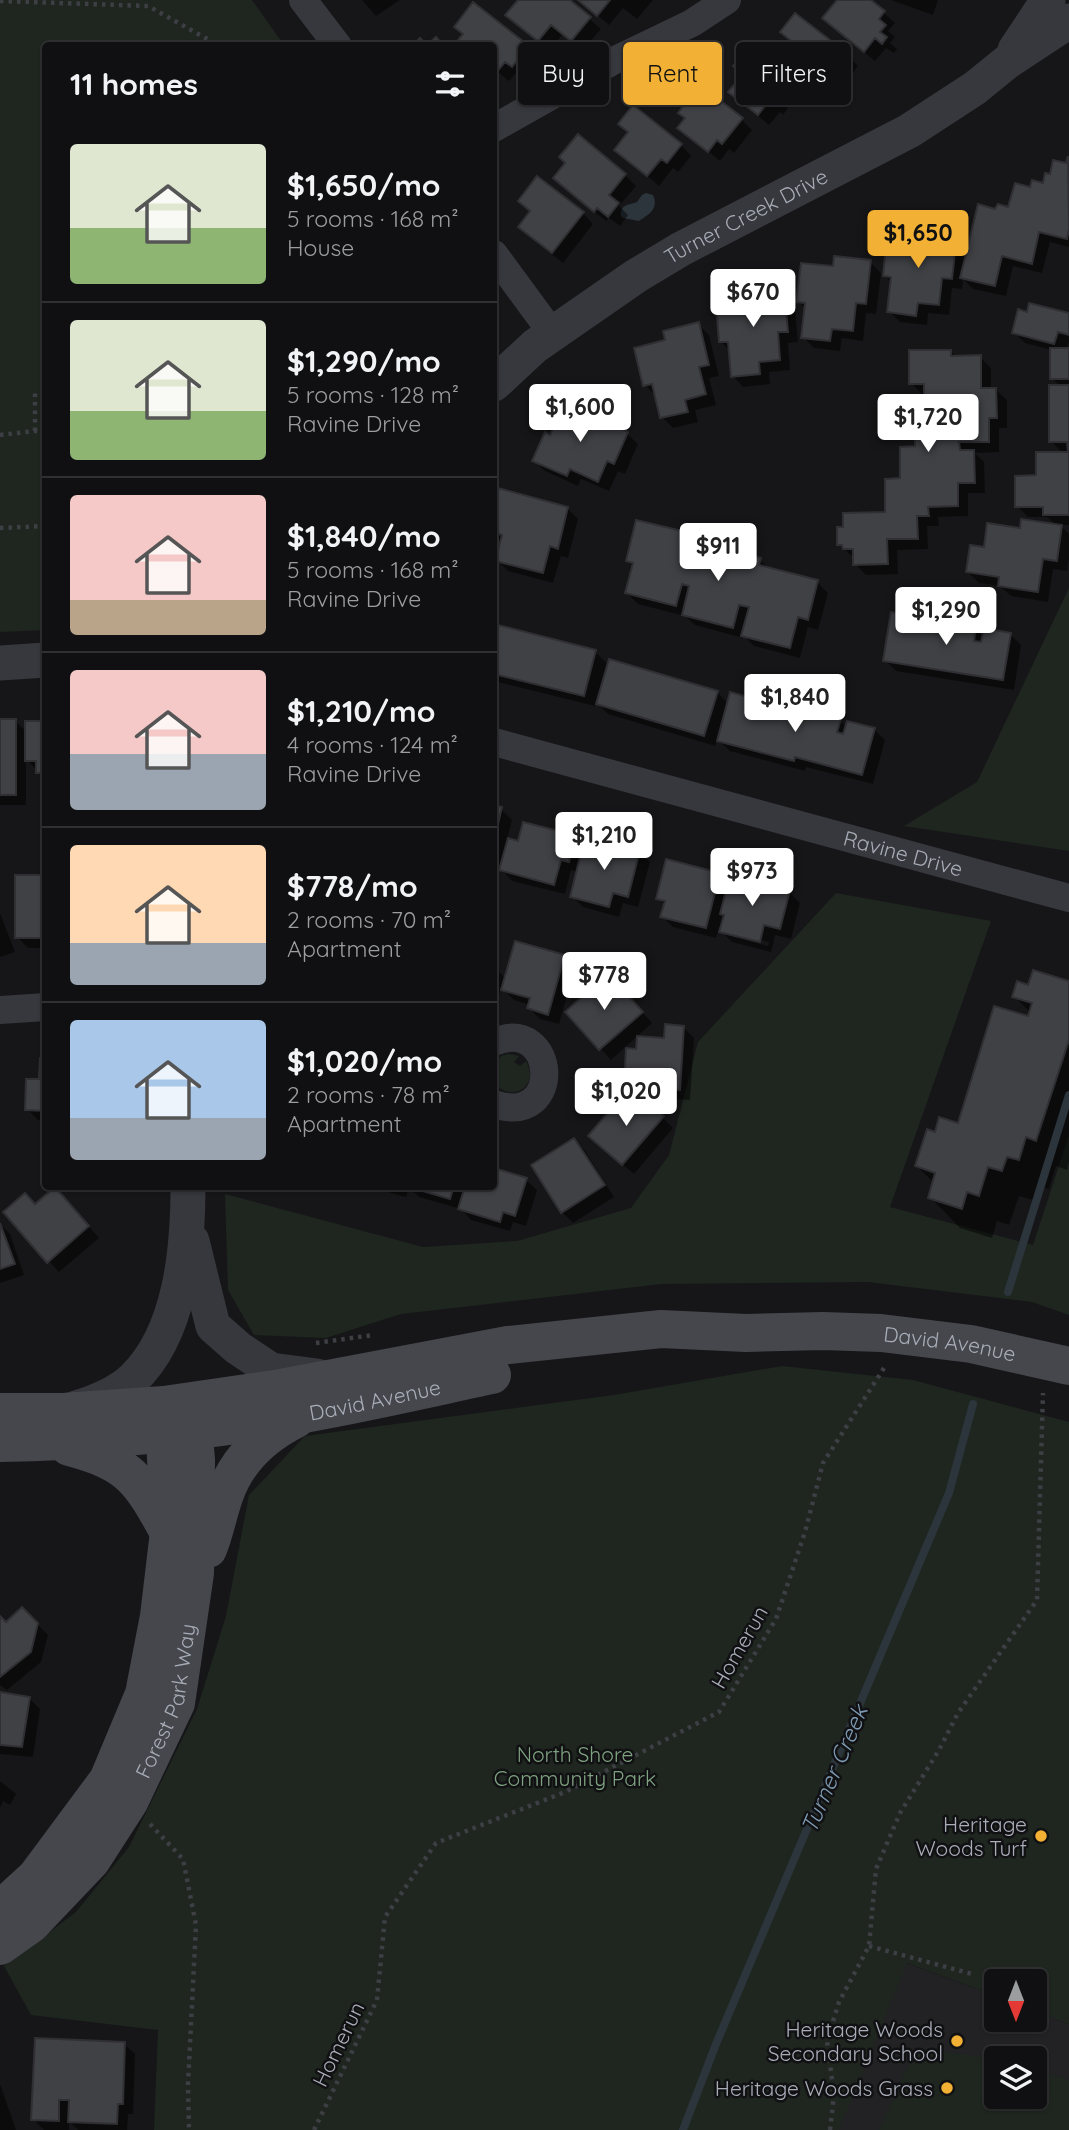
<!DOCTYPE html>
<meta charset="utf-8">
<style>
:root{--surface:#101012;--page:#1e1e20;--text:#f1f3f6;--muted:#9c9d9f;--line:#303032;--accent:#f2b134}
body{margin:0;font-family:Quicksand,sans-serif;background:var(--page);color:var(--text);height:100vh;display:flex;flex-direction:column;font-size:26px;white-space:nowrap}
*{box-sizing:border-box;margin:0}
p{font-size:23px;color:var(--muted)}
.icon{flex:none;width:38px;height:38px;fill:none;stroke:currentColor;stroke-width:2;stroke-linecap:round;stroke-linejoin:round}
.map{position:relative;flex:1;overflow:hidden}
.details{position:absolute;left:42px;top:42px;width:455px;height:1148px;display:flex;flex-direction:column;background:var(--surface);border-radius:7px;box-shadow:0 2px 5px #0004,0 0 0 2px var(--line)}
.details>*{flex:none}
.banner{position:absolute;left:518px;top:42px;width:444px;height:63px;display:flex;gap:14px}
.needle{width:46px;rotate:180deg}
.fabs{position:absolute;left:984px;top:1969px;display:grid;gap:14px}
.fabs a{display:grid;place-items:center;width:63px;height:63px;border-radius:7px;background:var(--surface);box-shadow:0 2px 5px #0004,0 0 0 2px var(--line);font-size:35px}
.price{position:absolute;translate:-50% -60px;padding:0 16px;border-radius:7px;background:#fff;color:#222;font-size:23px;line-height:46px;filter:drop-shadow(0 2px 4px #0008)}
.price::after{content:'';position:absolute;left:50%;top:42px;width:21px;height:16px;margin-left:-10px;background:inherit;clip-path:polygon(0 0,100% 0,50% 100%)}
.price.current{background:var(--accent);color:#111}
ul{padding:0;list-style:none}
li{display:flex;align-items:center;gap:21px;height:175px;padding:0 28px}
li+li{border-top:2px solid var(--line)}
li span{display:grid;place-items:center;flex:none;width:196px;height:140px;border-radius:7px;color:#555}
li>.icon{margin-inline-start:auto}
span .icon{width:84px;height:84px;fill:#fffc;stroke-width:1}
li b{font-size:30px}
h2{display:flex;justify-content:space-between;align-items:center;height:84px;padding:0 28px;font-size:30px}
.chip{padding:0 24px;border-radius:7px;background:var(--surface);box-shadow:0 2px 5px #0004,0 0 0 2px var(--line);font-size:24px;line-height:63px}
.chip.current{background:var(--accent);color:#111}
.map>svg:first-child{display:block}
</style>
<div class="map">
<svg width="1069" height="2130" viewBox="0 0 1069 2130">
<rect width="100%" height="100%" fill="#161618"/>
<path fill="#222225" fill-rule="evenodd" d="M879,1953L996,1996V2020H1034V2011L1069,2024V2130H812ZM996,2058H1034V2096H996Z"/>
<path fill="#1e261f" d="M0,0H252L284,45L46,46L45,630L0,632Z
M1069,588V851L904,826L977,782Z
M836,893L991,921L890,1207L1033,1245L1069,1135V1315L1032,1302L868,1282L661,1284L401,1314L326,1338L254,1335L228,1290L225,1194L423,1247L517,1241L631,1208L669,1155L698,1042Z
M508,1054L519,1056L514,1062L520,1066L526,1061C541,1086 511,1105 494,1082V1064L501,1056Z
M782,1366L913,1380L1069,1422V2024L1034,2011V1981H996V1996L907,1963L839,2130H154L158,2030L31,2015L4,1966L76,1912L129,1847L197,1709L226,1616L249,1495L305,1436L614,1395Z
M916,2048L996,2059V2096H1034V2068L1069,2080V2130H879Z"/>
<path fill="#2c353c" d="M646,193L653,195C659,208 650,214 639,221L623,218L621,216C620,204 629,205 637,202L642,195Z"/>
<path fill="#0007" fill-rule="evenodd" d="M362,0H400L376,16Z
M519,0H568L601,29L583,50L563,34L549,51L508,15Z
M579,0H653L637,19L623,8L609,25Z
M840,0H868L884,13L895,23L888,31L895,37L890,43L897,49L894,53L886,48L875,61L836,29Z
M891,0H938L933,15Z
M474,4L539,58L524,77L517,72L509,81L494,69V46L464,35Z
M847,55L858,66L841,88L836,84L828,94L790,62Z
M736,65L782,80L793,91L783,103L788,108L783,115L780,112L769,125L731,92L745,75Z
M673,97L741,119L752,130L734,153L729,149L720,161L679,128L686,119L684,108Z
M620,124L681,145L691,156L678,172L673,168L659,186L616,149L629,133Z
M1069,159V247L1050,242L1042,273L1013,266L1006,296L973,289L963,279L962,289L952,288L949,315L928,313L927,325L900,322L889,311L892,283L884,275L921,243L956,237L969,250L996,211L1010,209L1031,189L1044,185L1051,176L1067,166Z
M567,163L625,175L636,186L619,206L628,215L620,226L609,218L606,221L566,189Z
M520,201L583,213L593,224L563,263L531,238L520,227L531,212Z
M870,262L881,273L876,314L866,313L863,341L842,338L840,351L814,348L803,337L806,309L798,301L834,268Z
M783,289L794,300L798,342L788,343L790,370L769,372L770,384L743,387L733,376L730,351L721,342L750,302Z
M1069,315V342L1066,350H1069V525H1060L1069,534V559L1067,571L1053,569L1048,602L1011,596L1000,586L979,583L968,572L985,549L1021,530L1057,526L1047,517H1028L1017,506L1038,477L1064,454L1051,441L1060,386L1052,378V350L1025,343L1014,332Z
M698,324L709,335L719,376L709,378L716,405L695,410L698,422L673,428L662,417L656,396L645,385L668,341Z
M950,351L956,357H980L991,368V390H996L1007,400V428H999V452L975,453L984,462L985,493H968V516L938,517L939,526H927L928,549L897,550L898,574L866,575L855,564V559L839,544L887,514L917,448L926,419L925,394H922L911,383Z
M565,406L627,434L638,444L625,474L618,471L609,491L581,479L578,486L545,471L534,461L551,437Z
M494,489L567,508L578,519L568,558L561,556L553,583L508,571L495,558L494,563Z
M702,538L711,547L760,560L770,570L817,582L828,593L818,630L808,627L800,658L754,646L744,636L743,638L695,625L685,616L638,604L627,593L634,567L627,561Z
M920,618L927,625L975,629L984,637L1010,634L1021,645L1014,690L896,671L885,660Z
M494,626L595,652L609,665L717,692L729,704L786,709L790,713L840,721L847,728L874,729L885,740L873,784L806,767L805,771L730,751L717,739L715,746L608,714L596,702L595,706L494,681Z
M0,721H15L27,732L46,722V780L26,759V805H0V814Z
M494,807L501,809L512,820L507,840L519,843L574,837L584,847L639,852L650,862L638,907L623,903L619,917L583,907L572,896L578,872L571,870L565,894L512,881L500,868L496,881L494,880Z
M719,875L729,885L789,892L800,903L791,939L775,935L771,952L732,942L719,929L716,938L673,927L662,916L665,905L658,898ZM732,933L769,942L768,946L732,936Z
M46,877V956L44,948H28L17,937Z
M0,913L15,952L0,957Z
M517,943L565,957L575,968L559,1024L540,1019L529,1008L530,1005L514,1000L501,987L494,1017V967L506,979Z
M1069,983V1162L1067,1170L1056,1166L1049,1189L1037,1186L1033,1200L1019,1196L1009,1225L997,1221L992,1238L960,1228L930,1197L934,1183L917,1166L936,1134L959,1125L1029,1018L1031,1013L1014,996L1030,987Z
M619,986L652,1023L611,1060L567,1012Z
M683,1027L694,1038L690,1100L637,1097L626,1086L638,1051L666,1040Z
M46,1059V1120H38L27,1109L41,1081Z
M631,1107L662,1117L673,1128L634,1174L601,1146Z
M574,1140L585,1151L614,1197L573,1223L562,1212Z
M494,1170L526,1180L537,1190L526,1226L513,1222L510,1231L471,1220L461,1209L419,1197L409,1187L406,1197L366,1186H494Z
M67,1186H124V1191H71Z
M66,1200L99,1238L59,1272L5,1212Z
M0,1224L10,1234L24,1275L0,1283Z
M22,1609L48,1635L41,1662L7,1690L0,1685V1619L6,1625Z
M0,1694L29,1698L40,1709L33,1757L0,1754Z
M0,1781L16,1794L10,1805L3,1801L0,1808Z
M124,2044L135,2054L133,2114H128L127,2130H78L69,2121V2130H44L33,2119Z
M0,2084L16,2130H0Z"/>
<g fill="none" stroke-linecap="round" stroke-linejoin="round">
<path stroke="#2c353c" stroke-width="8" d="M1008,1292L1069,1095
M683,2130L716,2044L949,1493L973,1404"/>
</g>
<path fill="#404145" stroke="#303034" stroke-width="2" d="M518,0H570L591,17L571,41L551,25L538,41L505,15Z
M578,0H610L597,16Z
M837,0H871L885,11L879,19L886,25L880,32L887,37L882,44L875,38L864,52L822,18Z
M473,2L529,46L512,67L505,62L497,72L494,69V46H464L458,40L463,34L454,27Z
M795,13L848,54L829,78L825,75L817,85L787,62L795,52L789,48L794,43L780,32Z
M436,37L444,46H412L420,38L427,45Z
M746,50L784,79L773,92L779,96L772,105L768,102L758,115L728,92L744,73L733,66Z
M688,76L743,118L722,144L717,140L708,152L677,128L685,118L678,113L683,106L671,97Z
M633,105L682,144L667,163L661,159L647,176L614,150L628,132L618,124Z
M578,134L626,174L609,195L619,203L608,217L597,208L594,212L553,178L565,163L559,157Z
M1068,156L1069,229L1067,239L1039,232L1032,264L1002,256L995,286L960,278L978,204L995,209L998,204L1008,207L1015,183L1030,187L1032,180L1043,183L1045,173L1050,174L1053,160L1066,163Z
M537,176L584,212L552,253L518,227L530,211L518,201Z
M920,231L957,235L952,279L942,278L939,305L918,303L916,316L887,312L891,277L883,276L887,237L919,241Z
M834,256L871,260L866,304L856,303L853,331L832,329L830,341L801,338L805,303L796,302L801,263L833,266Z
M784,287L788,332H778L780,360L759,362L760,374L731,377L728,342H719L716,303L748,300L747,290Z
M1029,303L1069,313V335L1058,332L1054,344L1012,333L1018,309L1027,312Z
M699,322L709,365L699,367L706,394L685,400L688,412L660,418L652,384L643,386L634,348L665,340L663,331Z
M1050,348H1069V379H1050Z
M909,350H951V356L981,355V388H996L997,418H989V442H959L960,450H974L975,483H958V506L928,507L929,516H917L918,539H887L888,564L853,565V549H843L842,545H837V527H843V513L885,512V479L900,478V447L915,446V417H924V384H909Z
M1049,385H1069V515H1043V507H1015V476L1036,475V452H1068L1067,442H1049Z
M565,403L628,432L614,464L607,461L598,482L570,469L567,476L532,461L545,432L550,435Z
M494,487L568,507L558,549L550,546L543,573L495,561L502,535L494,532Z
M1021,519L1062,525L1057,561L1043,559L1038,592L998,586L999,577L966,572L970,545L984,547L987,523L1020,528Z
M636,520L703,536L701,543L761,558L759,565L818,580L808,620L798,617L790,648L741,636L749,607L739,605L733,628L682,615L689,586L682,584L676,606L625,593L633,563L626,561Z
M891,612L921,617L919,630L925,632L927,619L976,627L974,641L981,642L984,628L1011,633L1003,680L883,661Z
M494,624L596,650L584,696L494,674Z
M609,659L718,691L704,736L596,704Z
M730,692L787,708L784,718L787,719L790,706L841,719L837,732L843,734L847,721L875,728L862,775L795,757L794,761L717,741Z
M0,719H16V795H0Z
M25,721H46V773H36V761H25Z
M494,805L502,807L494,841Z
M523,822L575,835L569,862L561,860L554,885L499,870L508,838L518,841Z
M585,837L640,850L628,897L613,893L609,907L570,897Z
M666,859L720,873L706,928L660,917L665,901L656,899Z
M15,875H46V955H42V938H15Z
M730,875L790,890L780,929L764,925L760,942L719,932L724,915L720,914Z
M515,941L565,955L548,1015L527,1008L530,998L501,990Z
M1033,970L1069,981V1040L1036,1141L1026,1137L1019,1160L1007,1157L1002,1171L988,1167L979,1196L967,1192L962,1209L928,1198L935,1173L915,1166L927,1129L935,1132L939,1117L958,1123L994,1006L1028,1016L1032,1003L1012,997L1017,981L1028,985Z
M608,973L643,1012L599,1050L565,1012Z
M665,1024L684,1026L680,1090L624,1087L626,1048L636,1049L637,1036L664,1038Z
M40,1058H46V1111L25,1110L26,1079H39Z
M639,1095L664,1116L622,1165L588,1136L622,1096L631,1104Z
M574,1138L605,1185L561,1213L531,1165Z
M494,1168L527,1178L515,1216L503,1212L500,1222L458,1209L465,1186H494Z
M406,1186H454L450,1199Z
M55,1187L89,1226L47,1263L3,1212L25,1193L35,1204Z
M0,1223L15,1264L0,1269Z
M22,1607L38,1623L31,1652L0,1677V1616L6,1622Z
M0,1692L30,1697L22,1747L0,1745Z
M35,2038L125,2042L123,2104H118L117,2124L68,2122L69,2100H59V2121L31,2120Z"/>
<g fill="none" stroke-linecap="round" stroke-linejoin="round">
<path stroke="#3d3f44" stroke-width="4.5" stroke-dasharray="3.5 5" stroke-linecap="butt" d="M0,1L148,6L209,40L214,46
M35,431V389
M0,435L35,431L46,432
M0,528L46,526
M316,1343L373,1335
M150,1824L183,1859L196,1925L188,2084L189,2130
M869,1946L972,1974
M314,2130L377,2000L385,1917L436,1843L565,1792L719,1712L776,1619L805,1532L823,1463L884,1368
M830,2130L834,2095L827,2041L839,2002L869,1946L876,1869L900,1813L939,1750L958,1713L1037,1600L1043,1393"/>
<g stroke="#37383d" stroke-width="28">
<path d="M303,0L338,46"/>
<path d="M494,128L611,62L692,23L727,0"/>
<path d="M494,254L552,333"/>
<path id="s1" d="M494,742L1069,898"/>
<path d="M0,1010L46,1007"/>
<path d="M494,1042C557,1015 565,1128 494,1104"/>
</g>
<g stroke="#37383d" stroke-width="35">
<path d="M1015,50L1048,0"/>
<path id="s2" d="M494,384L535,346L636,276L681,249L909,131L975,88L1007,62L1069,21"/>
<path d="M0,663L46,660"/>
<path d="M192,1241L213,1326L238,1348L271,1370L317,1376"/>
<path d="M76,1408C96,1402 117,1394 133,1379C181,1333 188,1249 188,1186"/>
</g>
<g stroke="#45474d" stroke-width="38">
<path id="s3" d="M0,1412H63L164,1405L281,1388L508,1345L661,1329L746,1333L823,1331L881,1333L971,1344L1069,1366"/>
<path id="s4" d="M0,1443C103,1441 207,1432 309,1413C370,1402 431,1388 492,1375"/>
<path d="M69,1447C129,1463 139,1478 168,1531"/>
<path d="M208,1549C215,1532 218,1514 224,1497C236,1460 262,1436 296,1419"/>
<path d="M0,1910L36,1877L108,1780L144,1694L159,1616L169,1532L164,1408"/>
<path id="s5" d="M0,1946L31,1924L91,1861L129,1802L176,1703L195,1573L196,1460L191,1404"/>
</g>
</g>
<g fill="#f2b134" stroke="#111113" stroke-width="2.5">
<circle cx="1041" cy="1836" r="7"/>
<circle cx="957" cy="2041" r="7"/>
<circle cx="947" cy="2088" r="7"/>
</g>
<g text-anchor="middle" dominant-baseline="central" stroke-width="5" stroke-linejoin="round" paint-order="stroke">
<g font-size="21" fill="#a8adb8" stroke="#111113">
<text stroke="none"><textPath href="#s2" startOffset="304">Turner Creek Drive</textPath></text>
<text stroke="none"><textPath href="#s1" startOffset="424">Ravine Drive</textPath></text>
<text stroke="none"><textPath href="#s3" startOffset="957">David Avenue</textPath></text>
<text stroke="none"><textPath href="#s4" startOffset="378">David Avenue</textPath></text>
<text transform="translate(739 1647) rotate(-60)">Homerun</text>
<text stroke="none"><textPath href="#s5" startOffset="304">Forest Park Way</textPath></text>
<text transform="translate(338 2044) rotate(-64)">Homerun</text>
</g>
<g font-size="21" fill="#7fa381" stroke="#111113">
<text x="575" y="1754">North Shore<tspan x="575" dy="24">Community Park</tspan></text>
</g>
<g font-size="21" fill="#a8adb8" stroke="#111113" text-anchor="end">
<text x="1027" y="1824">Heritage<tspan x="1027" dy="24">Woods Turf</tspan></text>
<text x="943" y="2029">Heritage Woods<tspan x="943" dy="24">Secondary School</tspan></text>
<text x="933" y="2088">Heritage Woods Grass</text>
</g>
<g font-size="23" font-style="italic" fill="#7f9bb3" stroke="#111113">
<text transform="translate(834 1769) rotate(-67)">Turner Creek</text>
</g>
</g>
</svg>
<div class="fabs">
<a><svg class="needle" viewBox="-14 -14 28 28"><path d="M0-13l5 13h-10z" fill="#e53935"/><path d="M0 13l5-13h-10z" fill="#9c9d9f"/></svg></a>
<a><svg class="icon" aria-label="layers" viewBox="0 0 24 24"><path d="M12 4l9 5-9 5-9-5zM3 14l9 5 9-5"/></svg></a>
</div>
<b class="price current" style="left:918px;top:270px">$1,650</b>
<b class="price" style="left:753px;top:329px">$670</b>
<b class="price" style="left:580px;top:444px">$1,600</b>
<b class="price" style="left:928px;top:454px">$1,720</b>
<b class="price" style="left:718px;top:583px">$911</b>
<b class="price" style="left:946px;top:647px">$1,290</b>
<b class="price" style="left:795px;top:734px">$1,840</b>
<b class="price" style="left:604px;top:872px">$1,210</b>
<b class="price" style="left:752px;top:908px">$973</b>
<b class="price" style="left:604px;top:1012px">$778</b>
<b class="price" style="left:626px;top:1128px">$1,020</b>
<div class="banner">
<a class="chip">Buy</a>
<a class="chip current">Rent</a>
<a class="chip">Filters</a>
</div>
<section class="details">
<h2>11 homes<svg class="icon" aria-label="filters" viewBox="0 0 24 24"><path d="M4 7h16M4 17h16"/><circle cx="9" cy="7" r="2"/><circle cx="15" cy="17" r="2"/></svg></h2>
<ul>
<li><span style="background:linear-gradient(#dfe7d0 60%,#8fb573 0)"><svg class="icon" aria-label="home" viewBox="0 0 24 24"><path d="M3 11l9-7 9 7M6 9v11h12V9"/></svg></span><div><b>$1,650/mo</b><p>5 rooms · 168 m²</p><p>House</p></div></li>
<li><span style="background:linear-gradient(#dfe7d0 65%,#8fb573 0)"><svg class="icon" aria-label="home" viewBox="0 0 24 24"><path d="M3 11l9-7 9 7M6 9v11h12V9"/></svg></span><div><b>$1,290/mo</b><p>5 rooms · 128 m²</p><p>Ravine Drive</p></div></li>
<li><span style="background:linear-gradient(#f6c9c9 75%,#b9a48a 0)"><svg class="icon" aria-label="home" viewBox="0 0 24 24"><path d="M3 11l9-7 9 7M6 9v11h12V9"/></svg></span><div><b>$1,840/mo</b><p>5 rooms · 168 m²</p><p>Ravine Drive</p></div></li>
<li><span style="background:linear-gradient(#f6c9c9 60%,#9aa5b1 0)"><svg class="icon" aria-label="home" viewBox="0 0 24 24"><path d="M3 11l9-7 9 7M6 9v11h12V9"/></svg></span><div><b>$1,210/mo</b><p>4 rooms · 124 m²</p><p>Ravine Drive</p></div></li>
<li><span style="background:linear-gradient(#ffd9b3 70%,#9aa5b1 0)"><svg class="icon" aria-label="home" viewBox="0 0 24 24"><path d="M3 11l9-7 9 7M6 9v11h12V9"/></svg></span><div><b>$778/mo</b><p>2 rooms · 70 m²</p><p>Apartment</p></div></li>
<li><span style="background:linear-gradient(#a9c7e8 70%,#9aa5b1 0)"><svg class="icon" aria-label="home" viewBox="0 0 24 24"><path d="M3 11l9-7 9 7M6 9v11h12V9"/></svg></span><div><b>$1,020/mo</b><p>2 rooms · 78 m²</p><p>Apartment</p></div></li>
</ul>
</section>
</div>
